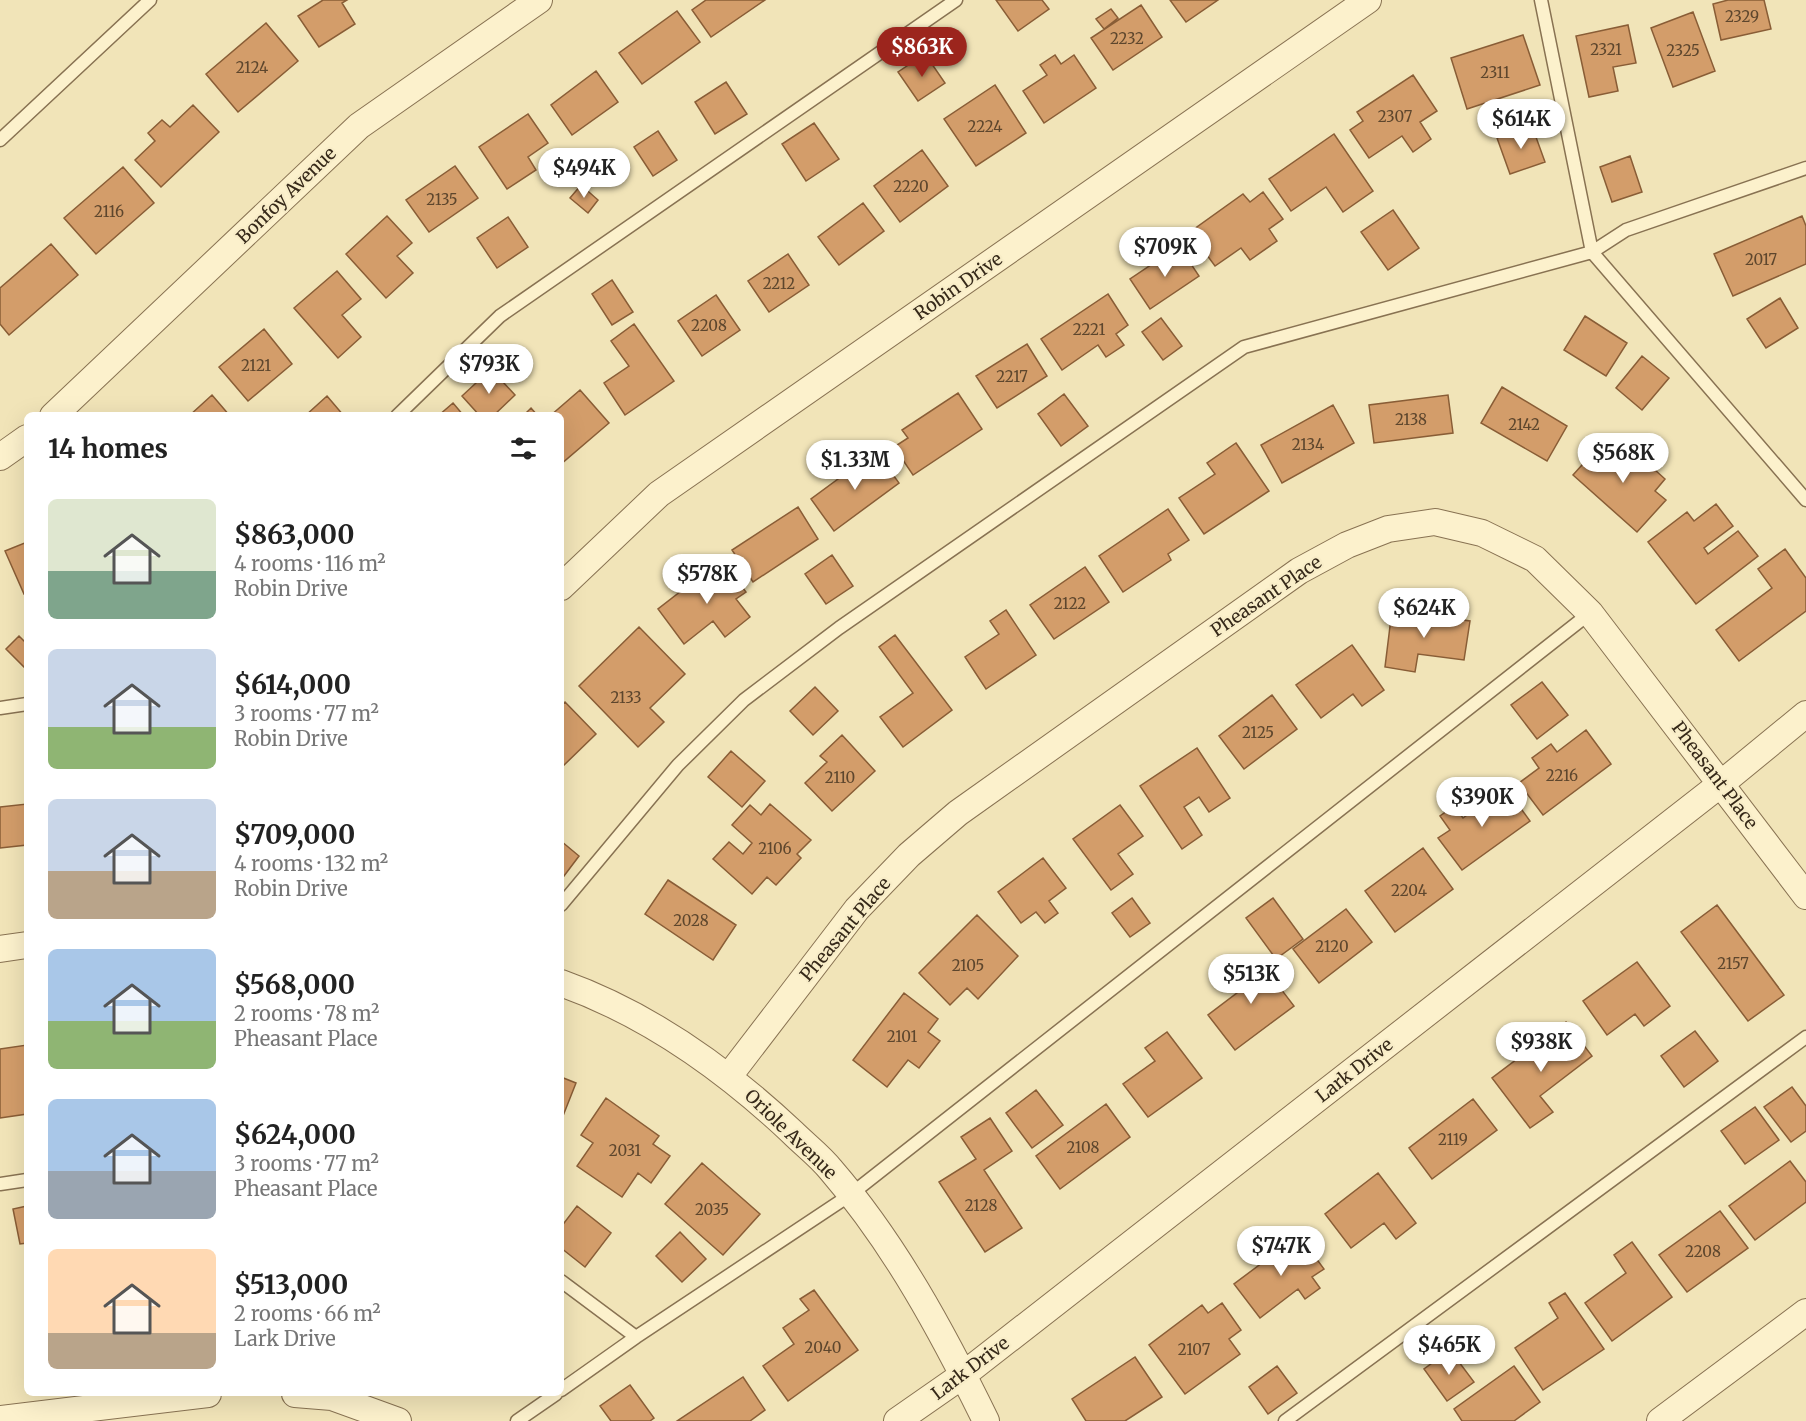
<!DOCTYPE html>
<meta charset="utf-8">
<style>
:root{--surface:#fff;--page:#f2f2f2;--text:#222;--muted:#767676;--accent:#9c251d}
body{margin:0;font-family:Merriweather,serif;background:var(--page);color:var(--text);height:100vh;display:flex;flex-direction:column;font-size:22px;white-space:nowrap}
*{box-sizing:border-box;margin:0}
p{font-size:20px;color:var(--muted)}
.icon{flex:none;width:33px;height:33px;fill:none;stroke:currentColor;stroke-width:2;stroke-linecap:round;stroke-linejoin:round}
.map{position:relative;flex:1;overflow:hidden}
.sheet{position:absolute;left:24px;top:412px;width:540px;height:984px;display:flex;flex-direction:column;background:var(--surface);border-radius:9px;box-shadow:0 6px 24px #0002}
.sheet>*{flex:none}
.price{position:absolute;translate:-50% -51px;padding:0 14px;border-radius:21px;background:#fff;color:#222;font-size:20px;line-height:39px;filter:drop-shadow(0 2px 3px #0008)}
.price::after{content:'';position:absolute;left:50%;top:36px;width:18px;height:14px;margin-left:-9px;background:inherit;clip-path:polygon(0 0,100% 0,50% 100%)}
.price.active{background:var(--accent);color:#fff}
ul{padding:0;list-style:none}
li{display:flex;align-items:center;gap:18px;height:150px;padding:0 24px}
li span{display:grid;place-items:center;flex:none;width:168px;height:120px;border-radius:9px;color:#555}
li>.icon{margin-inline-start:auto}
span .icon{width:72px;height:72px;fill:#fffc;stroke-width:1}
li b{font-size:26px}
h2{display:flex;justify-content:space-between;align-items:center;height:72px;padding:0 24px;font-size:26px}
.map>svg:first-child{display:block}
</style>
<div class="map">
<svg width="1806" height="1421" viewBox="0 0 1806 1421">
<rect width="100%" height="100%" fill="#f1e4b8"/>
<path fill="#d39d6a" stroke="#895d36" stroke-width="1.5" d="M323,0H347L342,3L355,24L319,47L298,16Z
M706,0H705H765L711,37L692,10Z
M996,0H1042L1049,9L1018,31Z
M1170,0H1218L1186,22Z
M1728,0H1764L1771,29L1721,40L1713,4Z
M1141,5L1162,37L1113,70L1091,38Z
M1111,9L1118,18L1104,29L1096,19Z
M677,11L700,42L642,84L619,53Z
M1693,12L1715,71L1673,87L1651,28Z
M266,23L298,61L238,112L206,74Z
M1628,25L1636,63L1613,67L1618,91L1589,97L1576,36Z
M1523,35L1540,85L1467,109L1451,58Z
M925,54L945,83L918,101L898,72Z
M1055,55L1061,64L1074,55L1096,88L1044,123L1023,91L1047,75L1040,65Z
M596,71L618,102L572,135L551,105Z
M1413,75L1437,111L1420,122L1431,139L1413,152L1402,136L1369,158L1350,130L1363,121L1357,112Z
M726,82L747,114L715,134L695,102Z
M995,85L1026,133L976,166L944,119Z
M193,105L219,132L161,187L135,160L155,141L148,133L162,120L170,127Z
M528,114L548,143L528,157L536,170L507,189L479,147Z
M814,123L839,159L806,181L782,144Z
M1532,126L1545,162L1510,174L1497,138Z
M658,131L677,160L653,176L634,147Z
M1334,134L1373,191L1343,212L1326,187L1291,211L1269,179Z
M922,150L948,186L900,222L874,186Z
M1630,156L1642,192L1612,202L1600,167Z
M455,166L478,198L429,232L406,200Z
M123,167L154,203L96,254L64,218Z
M581,185L598,200L588,213L570,198Z
M1263,192L1283,219L1269,229L1277,241L1250,260L1241,248L1215,266L1190,232L1243,194L1250,202Z
M863,203L884,231L839,265L818,237Z
M1393,210L1419,248L1388,270L1361,232Z
M387,216L412,243L397,256L413,273L386,298L346,254Z
M1802,216L1806,226V264L1733,296L1714,254Z
M508,217L528,247L497,268L477,238Z
M51,244L78,275L9,335L0,324V288Z
M1179,246L1199,276L1150,309L1130,279Z
M788,254L809,285L769,312L748,281Z
M337,271L361,299L342,315L361,337L338,358L294,308Z
M612,280L633,312L612,325L592,294Z
M1108,294L1128,325L1116,334L1124,345L1106,357L1098,345L1062,370L1041,339Z
M716,295L740,330L702,356L678,321Z
M1780,298L1798,328L1766,348L1747,319Z
M1585,316L1627,343L1606,376L1564,350Z
M1161,318L1182,346L1163,360L1142,332Z
M634,324L674,381L625,415L604,383L629,366L611,341Z
M264,329L292,364L248,401L219,367Z
M1027,344L1047,376L997,408L976,376Z
M1642,356L1669,378L1642,410L1616,388Z
M491,369L515,395L493,416H480L462,396Z
M1502,387L1567,426L1547,461L1481,423Z
M580,390L609,423L561,464V416H550Z
M958,393L982,429L913,475L894,447L908,438L902,430Z
M1064,394L1088,426L1061,446L1038,414Z
M212,395L230,416H189Z
M1448,395L1453,433L1374,443L1369,405Z
M327,396L344,416H305Z
M453,403L464,416H438Z
M1333,405L1354,443L1282,483L1261,445Z
M531,408L538,416H523Z
M1623,441L1665,479L1655,491L1666,500L1637,532L1573,475L1600,445L1611,455Z
M1236,443L1269,491L1204,534L1179,498L1215,474L1207,463Z
M876,451L899,483L834,531L811,499Z
M1716,504L1733,526L1704,548L1708,554L1738,531L1758,556L1696,604L1648,542L1687,512L1694,521Z
M798,507L818,539L753,582L732,550Z
M1168,509L1189,540L1168,554L1171,560L1123,592L1099,556Z
M27,542V593L24,594L5,551Z
M1785,549L1806,578V611L1739,661L1716,630L1772,588L1758,569Z
M832,555L853,586L826,604L805,574Z
M721,560L746,592L736,599L750,617L725,637L713,621L684,644L658,609Z
M1085,567L1109,602L1054,639L1030,605Z
M1006,610L1036,655L986,689L965,657L999,634L990,621Z
M1392,610L1470,621L1464,660L1418,654L1415,672L1385,667Z
M639,627L685,674L650,708L664,722L638,747L579,686Z
M895,635L952,710L903,747L880,717L913,693L879,647Z
M19,636L27,644L25,668L6,649Z
M1352,645L1384,690L1362,706L1353,694L1321,718L1296,685Z
M1542,682L1568,715L1537,739L1511,705Z
M815,687L838,711L813,735L790,711Z
M1272,695L1297,729L1244,769L1219,736Z
M565,702L596,734L561,768V706Z
M1586,730L1611,764L1543,815L1519,783L1539,768L1532,758L1551,744L1557,752Z
M842,735L875,771L832,811L805,783L827,762L820,756Z
M1197,748L1230,798L1209,812L1199,797L1184,807L1202,835L1182,849L1140,786Z
M731,751L765,781L742,807L708,777Z
M1505,787L1530,821L1462,870L1438,838L1450,830L1440,816L1454,806L1463,818Z
M27,804V845L0,848V807Z
M770,804L811,840L797,854L801,858L776,885L767,877L752,894L713,859L729,842L743,854L752,843L732,825L750,805L761,815Z
M1120,805L1143,836L1118,854L1133,874L1111,890L1073,839Z
M561,841L579,856L561,880Z
M1423,848L1453,889L1395,932L1365,891Z
M1043,858L1066,888L1049,901L1058,913L1045,923L1036,912L1021,923L998,892Z
M668,880L736,925L713,960L645,914Z
M1132,898L1150,923L1130,937L1112,913Z
M1273,898L1303,939L1276,959L1246,918Z
M1717,905L1784,995L1748,1021L1681,932Z
M1346,909L1372,942L1319,983L1293,949Z
M977,915L1018,956L978,999L967,988L950,1005L919,973Z
M1255,955L1294,1006L1235,1050L1208,1015L1246,986L1234,970Z
M1637,962L1670,1006L1644,1026L1635,1014L1607,1035L1583,1001Z
M904,993L938,1019L928,1032L940,1041L919,1068L908,1060L887,1087L853,1060Z
M1566,1022L1592,1056L1540,1096L1553,1112L1530,1128L1492,1078Z
M1695,1031L1718,1061L1684,1087L1661,1056Z
M1167,1032L1202,1078L1148,1117L1123,1084L1155,1061L1145,1048Z
M27,1045V1114L0,1118V1049Z
M561,1077L576,1083L561,1121Z
M1792,1087L1806,1106V1131L1791,1142L1764,1107Z
M1036,1090L1063,1125L1032,1148L1006,1113Z
M606,1098L659,1136L653,1144L670,1156L651,1183L638,1173L622,1197L577,1166L593,1143L581,1135Z
M1473,1099L1497,1130L1432,1179L1409,1148Z
M1106,1104L1130,1137L1060,1189L1036,1156Z
M1755,1107L1779,1140L1745,1164L1721,1131Z
M990,1118L1012,1151L984,1170L1022,1228L985,1252L939,1182L976,1159L961,1137Z
M1790,1161L1806,1182V1202L1755,1240L1729,1206Z
M702,1163L760,1214L723,1255L665,1204Z
M1378,1173L1416,1223L1396,1239L1384,1223L1351,1248L1325,1214Z
M27,1206V1243L20,1244L13,1209Z
M577,1206L611,1233L585,1267L561,1248V1227Z
M1720,1211L1748,1248L1687,1292L1659,1255Z
M680,1232L706,1259L682,1282L656,1256Z
M1299,1235L1324,1269L1312,1277L1320,1288L1305,1299L1298,1289L1260,1318L1234,1284Z
M1632,1242L1672,1297L1612,1341L1585,1303L1626,1273L1614,1255Z
M814,1290L858,1350L788,1401L763,1366L794,1344L783,1328L809,1310L800,1299Z
M1565,1293L1604,1349L1543,1390L1515,1348L1558,1318L1549,1303Z
M1222,1303L1241,1330L1229,1339L1240,1354L1185,1394L1149,1345L1202,1305L1208,1313Z
M1450,1350L1474,1382L1447,1401L1424,1369Z
M1135,1357L1162,1397L1125,1421H1086L1072,1399Z
M1277,1366L1297,1393L1268,1414L1249,1387Z
M1514,1366L1540,1402L1514,1421H1462L1454,1409Z
M743,1377L765,1410L750,1421H677Z
M630,1385L654,1418L650,1421H611L600,1406Z"/>
<g fill="none" stroke-linecap="round" stroke-linejoin="round">
<defs>
<path id="lane" d="M1541,0L1592,252L1806,500
M0,140L150,0
M397,416L500,316L956,0
M0,708L27,704
M561,905L678,765L744,700L839,628L1244,347L1592,252L1626,230L1806,168
M0,1184L27,1180
M561,1281L636,1337L850,1195L1590,613
M561,1390L636,1337
M517,1421L556,1394
M1285,1421L1806,1037"/>
<path id="street" d="M53,416L359,126L539,0
M0,457L27,438
M561,587L659,494L1368,0
M0,949L27,945
M561,983C648,1014 725,1069 792,1132C805,1145 820,1156 831,1170C895,1244 943,1333 986,1421
M729,1076L857,909L909,855L958,813L1299,571L1347,545L1388,529L1435,522L1482,533L1535,559L1590,613L1806,896
M295,1394L332,1397L398,1421
M0,1419L208,1394
M897,1421L963,1375L1722,783L1806,714
M1660,1421L1806,1312"/>
</defs>
<use href="#lane" stroke="#887252" stroke-width="15"/>
<use href="#street" stroke="#887252" stroke-width="28"/>
<use href="#lane" stroke="#fcf1cc" stroke-width="12"/>
<use href="#street" stroke="#fcf1cc" stroke-width="26"/>
</g>
<g text-anchor="middle" dominant-baseline="central" stroke-width="4.5" stroke-linejoin="round" paint-order="stroke">
<g font-size="15" fill="#5d462d">
<text x="1742" y="16">2329</text>
<text x="1127" y="38">2232</text>
<text x="1606" y="49">2321</text>
<text x="1683" y="50">2325</text>
<text x="252" y="67">2124</text>
<text x="1495" y="72">2311</text>
<text x="1395" y="116">2307</text>
<text x="985" y="126">2224</text>
<text x="911" y="186">2220</text>
<text x="442" y="199">2135</text>
<text x="109" y="211">2116</text>
<text x="1761" y="259">2017</text>
<text x="779" y="283">2212</text>
<text x="709" y="325">2208</text>
<text x="1089" y="329">2221</text>
<text x="256" y="365">2121</text>
<text x="1012" y="376">2217</text>
<text x="1411" y="419">2138</text>
<text x="1524" y="424">2142</text>
<text x="1308" y="444">2134</text>
<text x="1070" y="603">2122</text>
<text x="626" y="697">2133</text>
<text x="1258" y="732">2125</text>
<text x="1562" y="775">2216</text>
<text x="840" y="777">2110</text>
<text x="775" y="848">2106</text>
<text x="1409" y="890">2204</text>
<text x="691" y="920">2028</text>
<text x="1332" y="946">2120</text>
<text x="1733" y="963">2157</text>
<text x="968" y="965">2105</text>
<text x="902" y="1036">2101</text>
<text x="1453" y="1139">2119</text>
<text x="1083" y="1147">2108</text>
<text x="625" y="1150">2031</text>
<text x="981" y="1205">2128</text>
<text x="712" y="1209">2035</text>
<text x="1703" y="1251">2208</text>
<text x="823" y="1347">2040</text>
<text x="1194" y="1349">2107</text>
</g>
<g font-size="18" fill="#362919" stroke="#f8edc8">
<text transform="translate(286 195) rotate(-44)">Bonfoy Avenue</text>
<text transform="translate(958 286) rotate(-35)">Robin Drive</text>
<text transform="translate(1266 596) rotate(-34)">Pheasant Place</text>
<text transform="translate(1715 775) rotate(53)">Pheasant Place</text>
<text transform="translate(845 929) rotate(-50)">Pheasant Place</text>
<text transform="translate(1354 1070) rotate(-38)">Lark Drive</text>
<text transform="translate(791 1134) rotate(44)">Oriole Avenue</text>
<text transform="translate(970 1368) rotate(-37)">Lark Drive</text>
</g>
</g>
</svg>
<b class="price active" style="left:922px;top:78px">$863K</b>
<b class="price" style="left:1521px;top:150px">$614K</b>
<b class="price" style="left:584px;top:199px">$494K</b>
<b class="price" style="left:1165px;top:278px">$709K</b>
<b class="price" style="left:489px;top:395px">$793K</b>
<b class="price" style="left:1623px;top:484px">$568K</b>
<b class="price" style="left:855px;top:491px">$1.33M</b>
<b class="price" style="left:707px;top:605px">$578K</b>
<b class="price" style="left:1424px;top:639px">$624K</b>
<b class="price" style="left:1482px;top:828px">$390K</b>
<b class="price" style="left:1251px;top:1005px">$513K</b>
<b class="price" style="left:1541px;top:1073px">$938K</b>
<b class="price" style="left:1281px;top:1277px">$747K</b>
<b class="price" style="left:1449px;top:1376px">$465K</b>
<section class="sheet">
<h2>14 homes<svg class="icon" aria-label="filters" viewBox="0 0 24 24"><path d="M4 7h16M4 17h16"/><circle cx="9" cy="7" r="2"/><circle cx="15" cy="17" r="2"/></svg></h2>
<ul>
<li><span style="background:linear-gradient(#dfe7d0 60%,#7fa58c 0)"><svg class="icon" aria-label="home" viewBox="0 0 24 24"><path d="M3 11l9-7 9 7M6 9v11h12V9"/></svg></span><div><b>$863,000</b><p>4 rooms · 116 m²</p><p>Robin Drive</p></div></li>
<li><span style="background:linear-gradient(#c9d6e8 65%,#8fb573 0)"><svg class="icon" aria-label="home" viewBox="0 0 24 24"><path d="M3 11l9-7 9 7M6 9v11h12V9"/></svg></span><div><b>$614,000</b><p>3 rooms · 77 m²</p><p>Robin Drive</p></div></li>
<li><span style="background:linear-gradient(#c9d6e8 60%,#b9a48a 0)"><svg class="icon" aria-label="home" viewBox="0 0 24 24"><path d="M3 11l9-7 9 7M6 9v11h12V9"/></svg></span><div><b>$709,000</b><p>4 rooms · 132 m²</p><p>Robin Drive</p></div></li>
<li><span style="background:linear-gradient(#a9c7e8 60%,#8fb573 0)"><svg class="icon" aria-label="home" viewBox="0 0 24 24"><path d="M3 11l9-7 9 7M6 9v11h12V9"/></svg></span><div><b>$568,000</b><p>2 rooms · 78 m²</p><p>Pheasant Place</p></div></li>
<li><span style="background:linear-gradient(#a9c7e8 60%,#9aa5b1 0)"><svg class="icon" aria-label="home" viewBox="0 0 24 24"><path d="M3 11l9-7 9 7M6 9v11h12V9"/></svg></span><div><b>$624,000</b><p>3 rooms · 77 m²</p><p>Pheasant Place</p></div></li>
<li><span style="background:linear-gradient(#ffd9b3 70%,#b9a48a 0)"><svg class="icon" aria-label="home" viewBox="0 0 24 24"><path d="M3 11l9-7 9 7M6 9v11h12V9"/></svg></span><div><b>$513,000</b><p>2 rooms · 66 m²</p><p>Lark Drive</p></div></li>
</ul>
</section>
</div>
